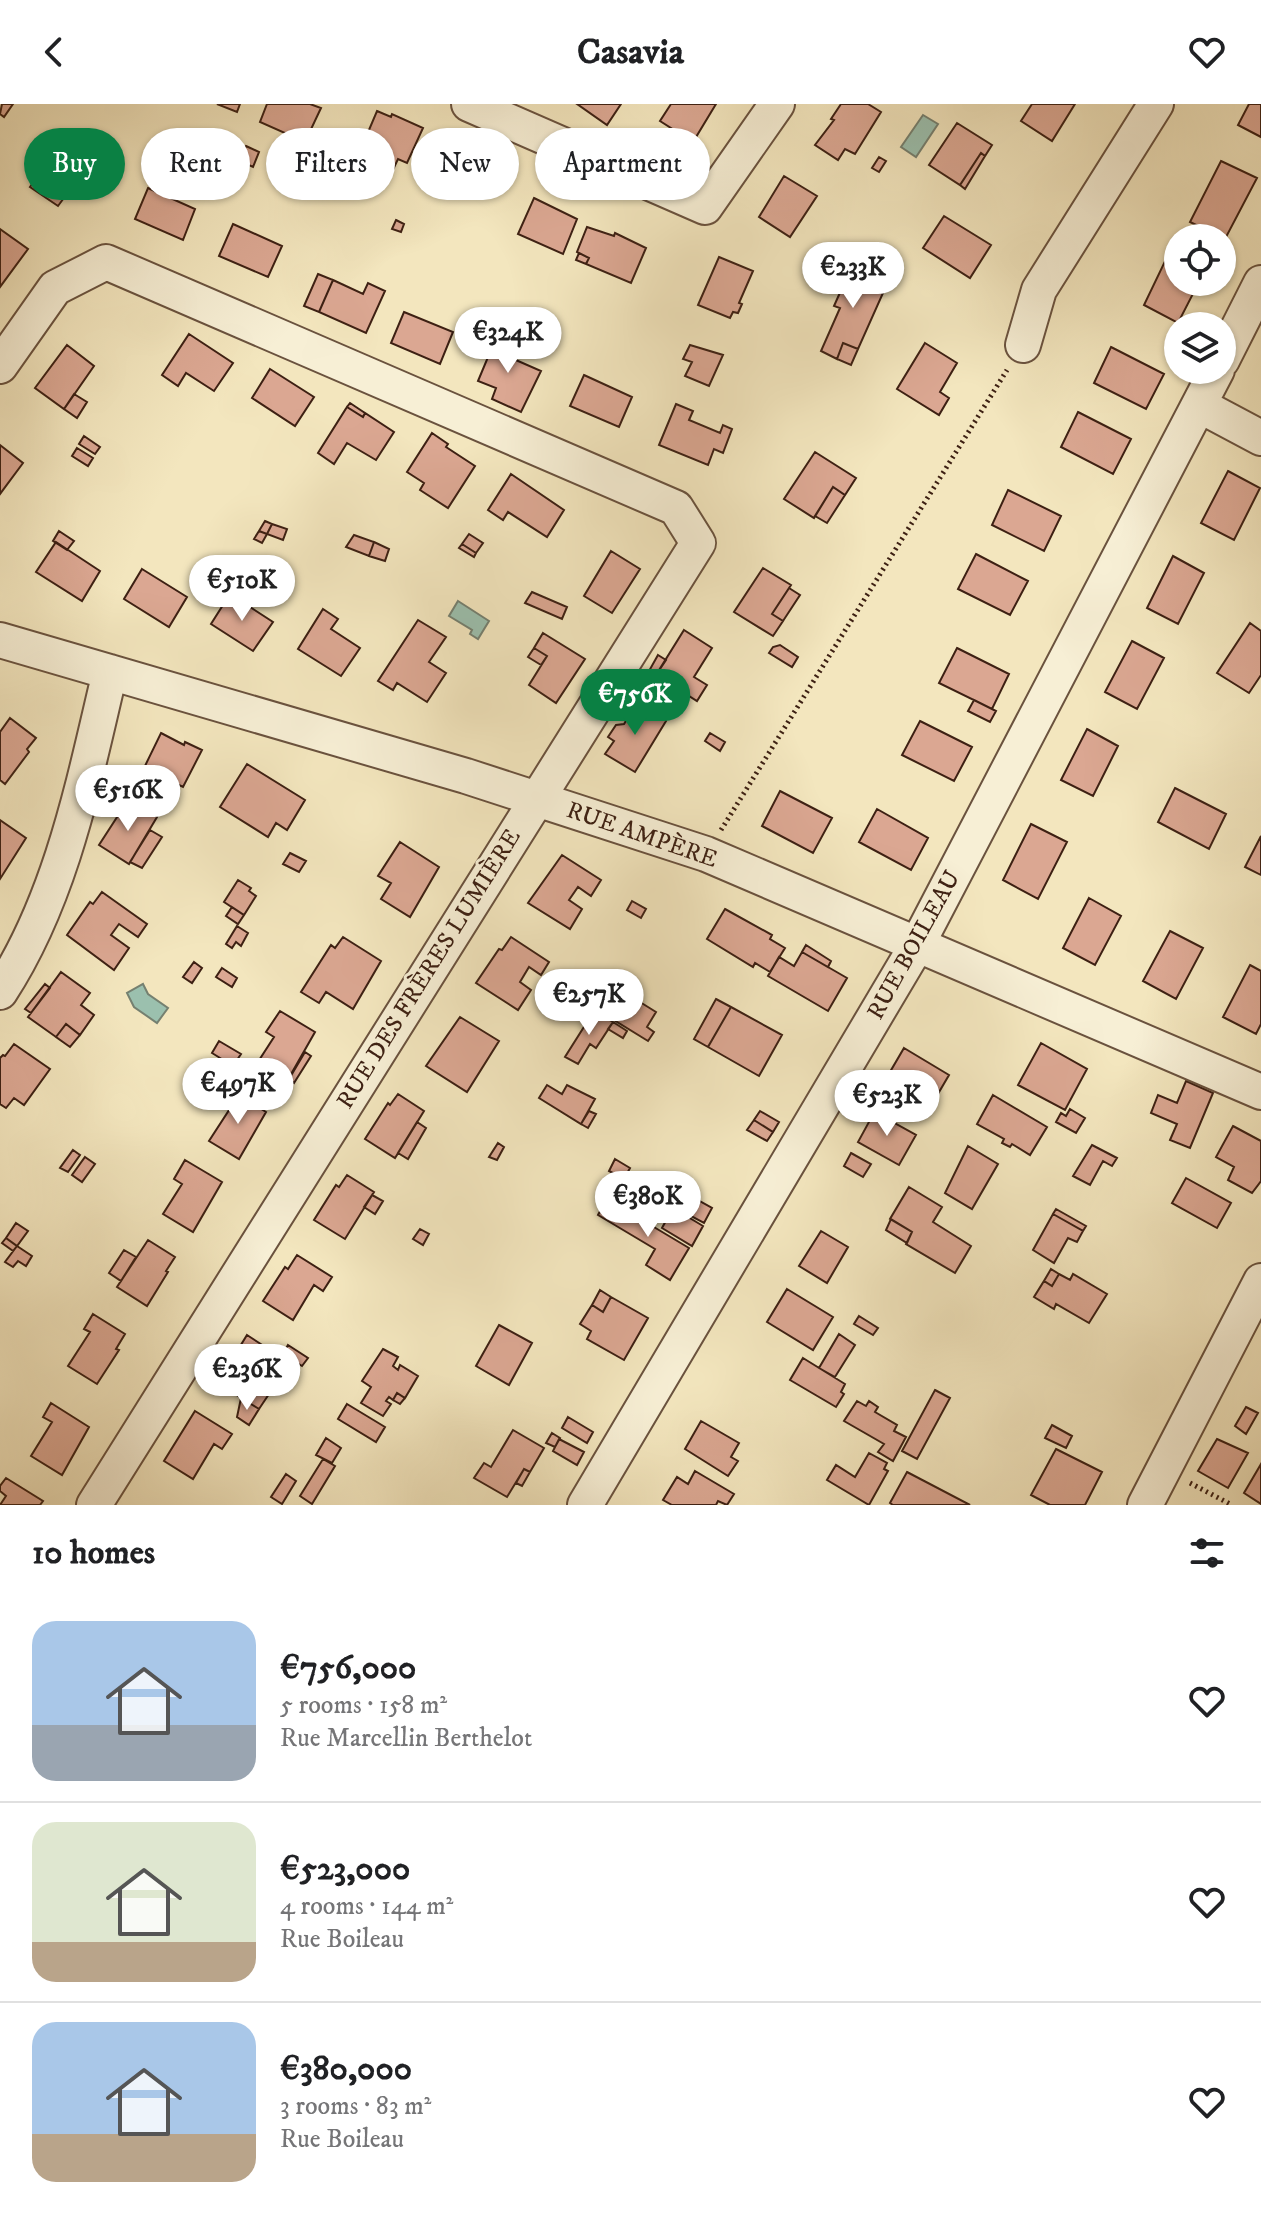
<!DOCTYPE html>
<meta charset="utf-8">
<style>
:root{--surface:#fff;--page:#f6f6f6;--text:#202124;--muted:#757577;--line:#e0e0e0;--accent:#0b8043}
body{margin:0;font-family:"IM FELL DW Pica",serif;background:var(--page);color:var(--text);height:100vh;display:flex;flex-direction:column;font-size:30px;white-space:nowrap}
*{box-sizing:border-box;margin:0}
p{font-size:26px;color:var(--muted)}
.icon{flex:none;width:44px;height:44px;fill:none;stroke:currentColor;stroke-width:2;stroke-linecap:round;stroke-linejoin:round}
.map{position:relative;height:1401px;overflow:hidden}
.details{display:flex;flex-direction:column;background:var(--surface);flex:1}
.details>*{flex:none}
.top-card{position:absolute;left:24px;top:24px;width:800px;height:72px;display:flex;gap:16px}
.controls{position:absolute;left:1164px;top:120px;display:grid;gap:16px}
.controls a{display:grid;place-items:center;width:72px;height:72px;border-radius:50%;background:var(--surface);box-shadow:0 2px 6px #0004;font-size:40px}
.price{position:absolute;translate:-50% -68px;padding:0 18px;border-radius:28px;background:#fff;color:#222;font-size:26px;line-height:52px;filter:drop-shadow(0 2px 4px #0008)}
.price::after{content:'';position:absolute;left:50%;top:48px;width:24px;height:18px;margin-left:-12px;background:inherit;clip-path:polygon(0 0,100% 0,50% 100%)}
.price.active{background:var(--accent);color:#fff}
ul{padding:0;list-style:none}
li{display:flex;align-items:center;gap:24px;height:200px;padding:0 32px}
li+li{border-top:2px solid var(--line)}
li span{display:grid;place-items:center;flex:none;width:224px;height:160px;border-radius:24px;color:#555}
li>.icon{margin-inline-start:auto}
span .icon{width:96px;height:96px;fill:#fffc;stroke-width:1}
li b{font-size:34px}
h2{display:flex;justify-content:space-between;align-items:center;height:96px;padding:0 32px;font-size:34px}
.pill{padding:0 28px;border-radius:36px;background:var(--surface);box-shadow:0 2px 6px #0004;font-size:28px;line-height:72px}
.pill.active{background:var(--accent);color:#fff}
header{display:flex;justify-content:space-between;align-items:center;height:104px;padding:0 32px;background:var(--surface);font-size:36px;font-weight:700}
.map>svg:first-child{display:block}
</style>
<header><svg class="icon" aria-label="back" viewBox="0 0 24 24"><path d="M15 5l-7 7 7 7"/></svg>Casavia<svg class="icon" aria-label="heart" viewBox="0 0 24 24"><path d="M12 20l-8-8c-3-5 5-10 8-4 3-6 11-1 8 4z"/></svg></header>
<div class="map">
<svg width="1261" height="1401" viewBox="0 0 1261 1401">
<rect width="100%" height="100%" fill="#f3e6be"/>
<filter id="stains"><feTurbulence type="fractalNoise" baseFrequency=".0025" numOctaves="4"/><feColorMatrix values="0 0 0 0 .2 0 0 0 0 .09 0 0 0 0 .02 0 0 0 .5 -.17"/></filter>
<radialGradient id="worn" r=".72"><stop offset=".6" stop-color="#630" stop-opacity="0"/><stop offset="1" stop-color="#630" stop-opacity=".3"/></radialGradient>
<path fill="#9bc0ae" stroke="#758070" stroke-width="2" d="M923,11L938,20L916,53L901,43Z
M458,497L489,517L478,535L470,530L472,526L449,512Z
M143,880L148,890L168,904L157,919L134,903L127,889Z"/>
<path fill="#dba792" stroke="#3d2013" stroke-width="2" d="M2,0H13L4,13L0,10Z
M217,0H240L237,8Z
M267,0H310L321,4L305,38L260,18Z
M577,0H621L607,21Z
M671,0H716L693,38L660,17Z
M841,0H868L881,8L855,50L845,45L838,56L815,41L834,16L831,15Z
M1032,0H1075L1052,37L1021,17Z
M1249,0H1261V33L1238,21Z
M377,7L391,13L392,10L423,24L407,59L398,55L391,70L365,58L371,44L363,40Z
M957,19L992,41L985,52L981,49L960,81L929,61Z
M446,33L477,47L476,50L490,56L476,88L431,69Z
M61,40L89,60L58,102L30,83Z
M246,42L259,48L253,63L240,57Z
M309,45L326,52L318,70L301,63Z
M981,49L985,52L965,85L960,81Z
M879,53L886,57L879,68L872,64Z
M1221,57L1257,74L1225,135L1190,118Z
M784,72L817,92L790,133L759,113Z
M148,84L195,105L183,136L135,115Z
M534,94L577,115L563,150L518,130Z
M944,112L991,141L970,174L923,144Z
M396,116L404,120L401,128L392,125Z
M233,120L282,142L268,173L219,152Z
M587,123L614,132L615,129L646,144L631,179L586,160L589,154L577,148Z
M0,125L28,145L0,183Z
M579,149L589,154L586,160L576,156Z
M1169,149L1178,154V178H1199L1178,219L1144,201Z
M814,150L826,157L817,173L805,166Z
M719,153L753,167L739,199L742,200L738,209L733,208L730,214L698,201Z
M845,158L880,173L875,185L883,189L858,245L843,239L837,255L821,247L840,204L834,202L847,173L839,170Z
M318,170L333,176L319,208L304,202Z
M333,176L363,190L368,179L385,187L366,229L319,208Z
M404,208L453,228L440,260L391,239Z
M498,229L516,237L509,253L541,267L521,308L492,295L496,284L478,277Z
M189,230L233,259L214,287L186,269L178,282L162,271Z
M843,239L858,245L851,261L837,255Z
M925,239L957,259L940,288L949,294L939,311L897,285Z
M67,241L94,262L64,305L35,284Z
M690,241L723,251L709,282L685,272L692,258L683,255Z
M1111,243L1164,270L1146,305L1094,279Z
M270,265L314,293L295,322L252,294Z
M584,271L632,293L619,323L570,302Z
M74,290L87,298L77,314L64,305Z
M350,299L365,309L363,313L347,303Z
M676,300L693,307L689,316L720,329L723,321L732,325L723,349L714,345L708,361L659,341Z
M347,303L363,313L365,309L394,328L376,356L347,339L334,360L318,349Z
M1078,308L1131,335L1113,370L1061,343Z
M432,329L448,340L446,343L475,362L448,404L420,386L424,379L407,368Z
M84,332L100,343L95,350L79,340Z
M0,341L23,359L0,390Z
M77,344L93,354L88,362L72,352Z
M815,348L856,374L845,391L833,383L814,414L784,395Z
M1228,367L1260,384L1234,436L1201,419Z
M511,370L564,406L547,433L508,408L503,416L488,406Z
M833,383L845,391L827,419L815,412Z
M1008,386L1061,412L1044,447L992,421Z
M265,417L272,420L267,430L259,427Z
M272,420L287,425L283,436L267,430Z
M59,427L74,437L67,446L53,437Z
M259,427L267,430L262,439L254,435Z
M469,430L483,439L476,449L462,440Z
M354,431L374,438L369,452L346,443Z
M56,438L100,467L82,497L36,468Z
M374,438L389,445L385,457L369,452Z
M462,440L476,449L474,453L459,444Z
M611,447L640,465L612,509L584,492Z
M976,450L1028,477L1010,511L958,485Z
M1173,452L1204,469L1178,520L1147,504Z
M763,464L791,481L772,510L783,517L773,532L734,508Z
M142,465L187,493L169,523L124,495Z
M789,484L800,491L783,517L772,510Z
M532,488L567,503L562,515L525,499Z
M230,490L273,518L253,547L211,520Z
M323,505L338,515L331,525L360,544L341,572L298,545Z
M418,516L446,533L429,558L446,569L427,598L397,579L393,586L378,577Z
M1250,519L1261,527V571L1249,589L1217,569Z
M684,526L712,544L694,573L707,581L697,597L656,571Z
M543,529L585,555L556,599L529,581L547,552L534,544Z
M1132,537L1164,554L1137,605L1105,588Z
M780,541L798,553L792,563L769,549L773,543Z
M534,544L547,552L541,561L528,553Z
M957,544L1009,570L992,605L939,579Z
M658,551L666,556L656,571L649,567Z
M974,596L996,607L990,618L968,607Z
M637,599L666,617L635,668L605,650L614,637L608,633L616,621L624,620Z
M10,614L36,634L27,645L29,648L5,680L0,676V628Z
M920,617L972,643L954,677L902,651Z
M1087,625L1118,642L1093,692L1061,676Z
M161,629L184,641L185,638L202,646L183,683L144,664Z
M710,629L725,638L720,647L705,637Z
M247,660L305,696L287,726L276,719L268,733L220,703Z
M1175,684L1226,710L1209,745L1158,718Z
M780,687L832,714L813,749L762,722Z
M134,698L157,713L129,760L99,741L121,707L126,709Z
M877,705L928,734L911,766L859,738Z
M0,716L26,734L0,775Z
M1031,720L1067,738L1038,795L1003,776Z
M150,726L162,733L142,764L130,758Z
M1261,732V771L1245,763Z
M400,738L439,763L410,813L381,795L391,779L378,772Z
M290,749L306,757L299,768L283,760Z
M562,751L601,776L591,792L578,783L569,796L582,805L570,825L528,799Z
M238,776L251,784L249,787L256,792L244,811L224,798Z
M102,788L147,820L138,833L119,820L111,831L129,844L114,866L67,831L90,798L93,800Z
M1089,794L1121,812L1095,861L1063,844Z
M632,797L646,805L641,814L627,806Z
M232,803L244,811L238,820L226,812Z
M725,805L772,831L770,835L785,844L770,868L755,859L753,863L707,835Z
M237,822L248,829L241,842L236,838L232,844L226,840Z
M1170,827L1203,844L1176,895L1143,877Z
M343,833L381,857L353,905L326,888L319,899L301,888L331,841L335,844Z
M511,833L549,858L541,871L529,863L520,878L531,886L518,906L476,879L499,845L502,846Z
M806,841L831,857L828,863L802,848Z
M802,848L847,874L828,907L768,872L779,853L794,862Z
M194,858L202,864L192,879L183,873Z
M1250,861L1261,867V920L1256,930L1223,913Z
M222,864L237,874L232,883L216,873Z
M61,868L90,889L81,901L94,911L80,931L66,920L56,933L28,913Z
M599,877L608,883L597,898L589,893Z
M45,880L50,884L31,909L25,905Z
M611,880L656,908L647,923L654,928L648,937L596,905Z
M716,895L731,903L708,943L694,935Z
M731,903L782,931L759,972L708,943Z
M280,907L315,928L286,979L256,961L274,933L266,928Z
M594,907L613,918L596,944L590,940L578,960L565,953Z
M460,913L499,937L467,988L426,962Z
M613,918L627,927L623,934L608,925Z
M66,920L80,931L70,943L56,933Z
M219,937L241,950L233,962L212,949Z
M1041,939L1087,965L1065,1006L1018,981Z
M14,940L50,965L24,1001L14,994L6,1004L0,1000V954L3,951L5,952Z
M904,944L949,971L932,1000L901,981L904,976L890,968Z
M305,948L311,952L294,979L289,975Z
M210,964L219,970L213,980L203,974Z
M1186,977L1213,989L1190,1044L1170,1036L1177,1020L1151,1009L1158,991L1177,999Z
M547,981L562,990L567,981L595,995L581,1020L539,994Z
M236,989L266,1008L239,1055L209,1037L231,1003L228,1002Z
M398,990L424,1007L395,1054L365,1035L388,999L390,1001Z
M993,991L1047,1023L1030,1051L1012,1040L1010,1043L1002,1039L1004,1035L977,1020Z
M876,1005L892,1014L891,1017L916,1031L899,1061L858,1038Z
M1070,1005L1085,1014L1076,1029L1056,1018L1061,1009L1066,1012Z
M589,1007L596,1010L588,1024L581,1020Z
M760,1007L779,1018L773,1028L754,1016Z
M754,1016L773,1028L767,1037L747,1026Z
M417,1018L426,1024L408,1055L398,1049Z
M1233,1022L1261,1037V1077L1252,1089L1228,1076L1234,1063L1216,1053Z
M498,1039L504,1043L497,1056L489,1053Z
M1092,1041L1117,1054L1112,1062L1103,1057L1090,1081L1073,1072Z
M968,1042L998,1060L972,1105L945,1089Z
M73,1046L80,1051L68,1068L60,1064Z
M851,1049L871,1060L863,1073L844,1062Z
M85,1053L95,1060L82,1078L72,1071Z
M615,1055L630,1064L624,1075L609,1067Z
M185,1056L222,1078L193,1128L163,1110L182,1080L174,1075Z
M651,1070L712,1104L704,1119L642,1086Z
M347,1071L374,1088L345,1135L314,1116L336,1081L339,1083Z
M617,1071L634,1081L625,1096L609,1087Z
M1186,1074L1231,1099L1217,1124L1172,1099Z
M909,1083L942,1103L933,1118L971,1142L955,1169L906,1140L912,1128L890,1115Z
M372,1091L383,1097L375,1110L364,1103Z
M607,1095L689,1144L670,1176L646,1161L655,1145L598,1111Z
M673,1104L703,1122L692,1142L662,1124Z
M1056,1105L1086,1122L1083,1127L1053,1110Z
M1053,1110L1083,1127L1077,1138L1068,1134L1054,1159L1033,1146Z
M891,1115L912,1128L907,1139L886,1126Z
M16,1119L28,1127L17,1142L6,1134Z
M420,1125L429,1130L423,1141L413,1135Z
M821,1127L848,1143L827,1179L799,1162Z
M6,1134L17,1142L13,1147L2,1139Z
M148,1136L175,1153L166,1167L168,1168L147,1202L117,1183Z
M17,1142L32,1152L26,1162L18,1157L13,1163L5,1158Z
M124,1146L136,1153L121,1177L109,1169Z
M297,1151L332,1173L323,1187L314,1181L293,1216L263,1197L285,1163L288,1165Z
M1051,1165L1059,1170L1052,1182L1044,1177Z
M1059,1170L1070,1176L1073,1170L1107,1190L1089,1219L1056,1200L1054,1205L1034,1193L1044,1177L1052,1182Z
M787,1185L833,1213L813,1246L767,1218Z
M600,1186L611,1193L603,1208L592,1201Z
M611,1193L648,1214L624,1256L587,1235L591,1227L580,1220L592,1201L603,1208Z
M93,1210L125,1230L116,1245L119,1246L97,1280L68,1262L90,1228L84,1225Z
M859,1212L878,1224L873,1231L854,1220Z
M499,1221L532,1239L509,1281L476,1262Z
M839,1230L855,1241L835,1273L819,1264Z
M247,1231L273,1248L257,1274L273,1284L259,1305L214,1277L236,1242L239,1244Z
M288,1241L308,1254L302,1262L283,1250Z
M383,1245L398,1253L393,1262L398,1266L400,1261L418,1272L405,1294L397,1289L393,1296L389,1293L386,1297L391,1300L383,1312L361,1299L371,1283L362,1277Z
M803,1254L845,1280L841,1288L844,1290L836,1303L790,1276Z
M935,1286L950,1294L917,1355L902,1347Z
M397,1289L405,1294L400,1300L393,1296Z
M241,1294L259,1305L249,1321L237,1313Z
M857,1297L866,1302L869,1297L878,1303L875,1308L897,1321L894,1327L906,1333L893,1357L878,1348L884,1340L844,1317Z
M51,1299L89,1323L62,1371L31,1352L52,1318L43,1313Z
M347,1300L385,1323L376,1338L338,1315Z
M1246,1303L1258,1309L1246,1330L1235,1322Z
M195,1307L232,1330L222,1345L214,1340L193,1375L164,1357Z
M568,1313L593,1328L587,1339L562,1324Z
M701,1317L739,1339L731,1353L738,1357L728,1372L685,1345Z
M1052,1321L1072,1332L1066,1344L1045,1334Z
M513,1326L544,1344L530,1368L524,1365L507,1393L474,1374L484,1359L491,1363Z
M552,1329L560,1334L555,1343L546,1339Z
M326,1334L341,1344L332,1359L316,1351Z
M559,1335L584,1348L577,1361L553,1347Z
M1217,1335L1248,1349L1228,1384L1198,1367Z
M1056,1345L1102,1368L1085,1401H1050L1031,1391Z
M869,1349L887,1359L884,1365L888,1367L869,1401L827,1376L836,1361L855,1373Z
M323,1355L335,1362L312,1400L300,1392Z
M1261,1360V1400L1244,1389Z
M524,1365L530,1368L522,1382L516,1379Z
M695,1367L734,1390L727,1401L718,1397L716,1401H672L663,1396L677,1373L688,1380Z
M907,1368L970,1401H893L890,1399Z
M286,1370L296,1377L282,1400L271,1393Z
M6,1374L43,1397L40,1401H0L6,1392L0,1387V1382Z"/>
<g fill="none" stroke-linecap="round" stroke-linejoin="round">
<defs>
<path id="street" d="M469,0L705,103L777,0
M1023,241L1039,186L1156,0
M1222,256L1261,179
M0,262L55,184L106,158L676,404L698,439L94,1401
M1199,301L1261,334
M0,536L466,672L706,750L1261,988
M0,888C62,793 84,677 110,568
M585,1401L917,841L1217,266
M1145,1401L1261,1177"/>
</defs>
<use href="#street" stroke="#6a523e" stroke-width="38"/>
<path stroke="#3d2013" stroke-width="5" stroke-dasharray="2 4" stroke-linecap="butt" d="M721,726L1007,266
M1190,1379L1232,1401"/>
<use href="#street" stroke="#f7efd5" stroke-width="34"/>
</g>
<g text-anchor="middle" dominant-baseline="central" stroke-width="6" stroke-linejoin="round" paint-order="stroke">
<g font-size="24" fill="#3d2013" stroke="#f7efd5">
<text transform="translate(642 731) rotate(19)">RUE AMPÈRE</text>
<text transform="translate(914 841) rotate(-61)">RUE BOILEAU</text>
<text transform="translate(429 865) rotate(-58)">RUE DES FRÈRES LUMIÈRE</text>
</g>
</g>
<rect width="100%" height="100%" filter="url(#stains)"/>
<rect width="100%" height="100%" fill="url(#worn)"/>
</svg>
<div class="controls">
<a><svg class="icon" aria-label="locate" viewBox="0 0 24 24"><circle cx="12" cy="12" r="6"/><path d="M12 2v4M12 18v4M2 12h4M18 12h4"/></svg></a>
<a><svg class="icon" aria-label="layers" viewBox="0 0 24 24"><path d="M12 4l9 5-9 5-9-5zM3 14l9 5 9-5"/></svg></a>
</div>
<b class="price" style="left:853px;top:206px">€233K</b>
<b class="price" style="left:508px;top:271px">€324K</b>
<b class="price" style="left:242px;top:519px">€510K</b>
<b class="price active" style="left:635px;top:633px">€756K</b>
<b class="price" style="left:128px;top:729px">€516K</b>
<b class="price" style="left:589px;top:933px">€257K</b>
<b class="price" style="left:238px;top:1022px">€497K</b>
<b class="price" style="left:887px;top:1034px">€523K</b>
<b class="price" style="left:648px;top:1135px">€380K</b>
<b class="price" style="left:247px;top:1308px">€236K</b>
<div class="top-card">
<a class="pill active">Buy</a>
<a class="pill">Rent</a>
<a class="pill">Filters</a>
<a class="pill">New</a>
<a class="pill">Apartment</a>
</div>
</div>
<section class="details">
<h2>10 homes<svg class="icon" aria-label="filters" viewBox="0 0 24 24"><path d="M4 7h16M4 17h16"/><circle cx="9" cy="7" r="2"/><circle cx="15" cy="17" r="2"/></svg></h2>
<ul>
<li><span style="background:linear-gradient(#a9c7e8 65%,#9aa5b1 0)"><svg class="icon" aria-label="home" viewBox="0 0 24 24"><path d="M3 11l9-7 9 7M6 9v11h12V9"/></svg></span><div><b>€756,000</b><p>5 rooms · 158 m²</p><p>Rue Marcellin Berthelot</p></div><svg class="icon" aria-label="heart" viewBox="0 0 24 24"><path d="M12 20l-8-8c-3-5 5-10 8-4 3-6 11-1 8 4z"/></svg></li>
<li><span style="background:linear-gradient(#dfe7d0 75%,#b9a48a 0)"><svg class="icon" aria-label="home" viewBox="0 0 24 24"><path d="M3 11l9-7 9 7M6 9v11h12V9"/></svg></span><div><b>€523,000</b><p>4 rooms · 144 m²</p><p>Rue Boileau</p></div><svg class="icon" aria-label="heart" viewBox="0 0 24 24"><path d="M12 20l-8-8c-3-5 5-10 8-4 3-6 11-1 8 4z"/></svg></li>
<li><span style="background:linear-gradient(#a9c7e8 70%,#b9a48a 0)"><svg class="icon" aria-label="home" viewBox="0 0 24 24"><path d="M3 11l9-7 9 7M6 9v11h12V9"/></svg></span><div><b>€380,000</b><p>3 rooms · 83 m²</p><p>Rue Boileau</p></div><svg class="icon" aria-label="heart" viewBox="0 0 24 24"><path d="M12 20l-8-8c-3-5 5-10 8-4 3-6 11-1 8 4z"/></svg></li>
</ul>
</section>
